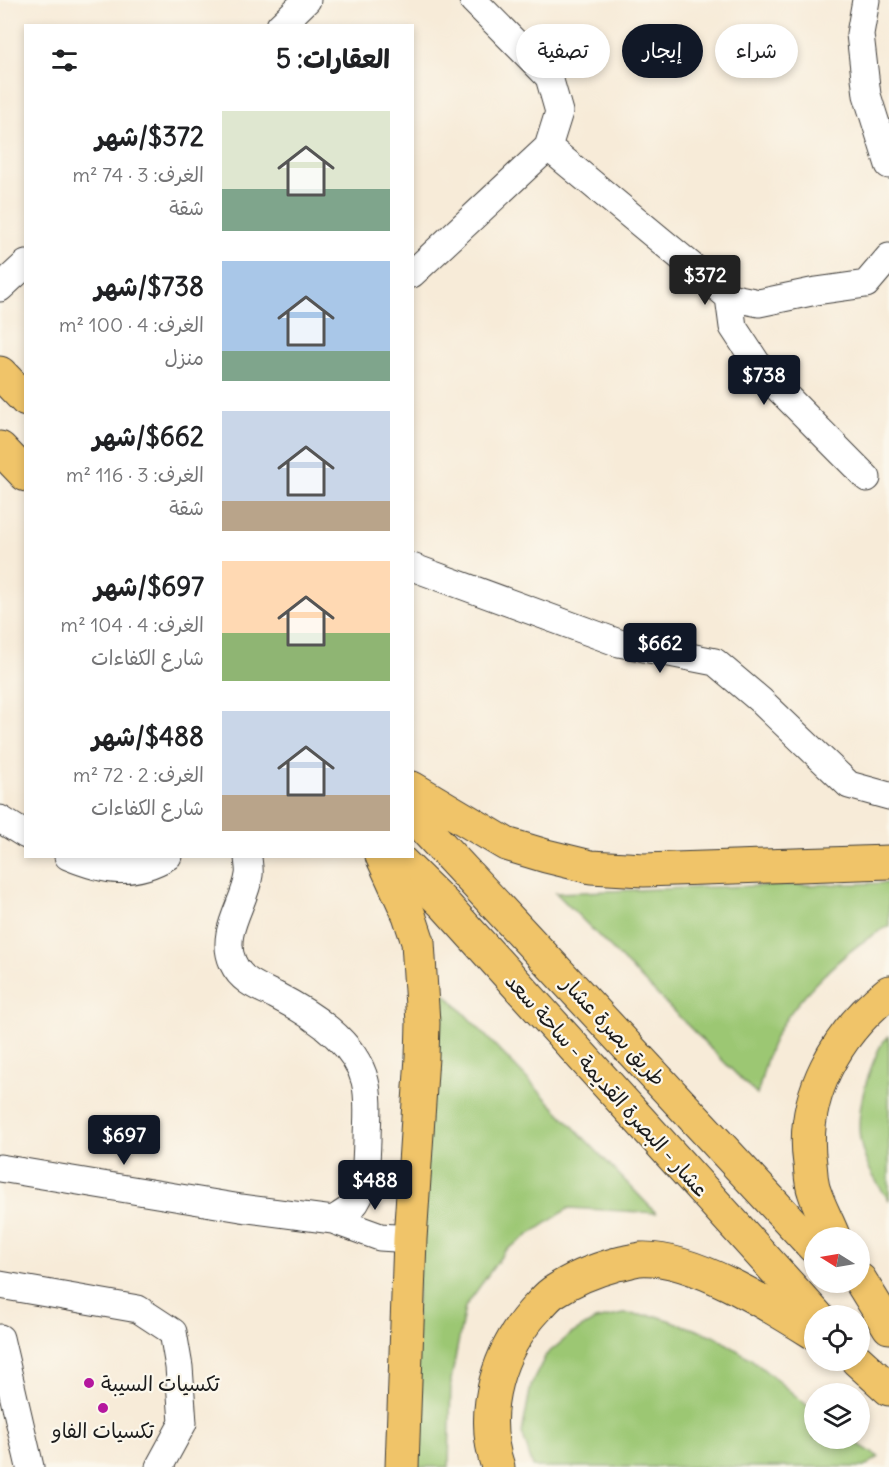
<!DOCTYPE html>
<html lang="ar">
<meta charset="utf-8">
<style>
:root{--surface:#fff;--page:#f2f2f2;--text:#202124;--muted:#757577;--accent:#111827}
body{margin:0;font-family:Delius,"Playpen Sans Arabic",sans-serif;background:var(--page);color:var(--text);direction:rtl;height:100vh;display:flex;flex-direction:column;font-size:22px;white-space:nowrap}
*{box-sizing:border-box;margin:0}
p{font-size:20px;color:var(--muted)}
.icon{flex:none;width:33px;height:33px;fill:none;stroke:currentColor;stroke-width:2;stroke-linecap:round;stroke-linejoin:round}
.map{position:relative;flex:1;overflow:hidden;direction:ltr}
.details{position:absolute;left:24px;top:24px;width:390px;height:834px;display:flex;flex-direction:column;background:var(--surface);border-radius:0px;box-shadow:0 3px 9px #0003;direction:rtl}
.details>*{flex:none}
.hud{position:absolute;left:432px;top:24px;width:366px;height:54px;direction:rtl;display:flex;gap:12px}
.needle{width:39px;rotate:281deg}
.tools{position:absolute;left:804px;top:1227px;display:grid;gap:12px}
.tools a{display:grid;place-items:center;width:66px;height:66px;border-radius:50%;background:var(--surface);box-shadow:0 3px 9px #0003;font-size:30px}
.price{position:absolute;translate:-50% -51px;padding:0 14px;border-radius:6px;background:var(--accent);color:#fff;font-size:20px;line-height:39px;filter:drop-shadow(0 2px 3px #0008)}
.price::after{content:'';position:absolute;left:50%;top:36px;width:18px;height:14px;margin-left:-9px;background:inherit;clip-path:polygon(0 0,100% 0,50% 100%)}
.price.on{background:#222;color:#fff}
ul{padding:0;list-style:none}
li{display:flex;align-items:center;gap:18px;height:150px;padding:0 24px}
li span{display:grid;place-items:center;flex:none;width:168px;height:120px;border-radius:0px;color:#555}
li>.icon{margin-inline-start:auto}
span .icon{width:72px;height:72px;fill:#fffc;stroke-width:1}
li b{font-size:26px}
h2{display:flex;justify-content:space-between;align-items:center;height:72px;padding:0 24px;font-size:26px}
.tag{padding:0 21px;border-radius:27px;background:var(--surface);box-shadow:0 3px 9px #0003;font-size:21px;line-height:54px}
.tag.on{background:var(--accent);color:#fff}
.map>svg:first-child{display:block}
</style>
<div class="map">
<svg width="889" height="1467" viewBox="0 0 889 1467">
<rect width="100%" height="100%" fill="#fbf7ec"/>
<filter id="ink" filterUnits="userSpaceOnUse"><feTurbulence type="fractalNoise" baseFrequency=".0167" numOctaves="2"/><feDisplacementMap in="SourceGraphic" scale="12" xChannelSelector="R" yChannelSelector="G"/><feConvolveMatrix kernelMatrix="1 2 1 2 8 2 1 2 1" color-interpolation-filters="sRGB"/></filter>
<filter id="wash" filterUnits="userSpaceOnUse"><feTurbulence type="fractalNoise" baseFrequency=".008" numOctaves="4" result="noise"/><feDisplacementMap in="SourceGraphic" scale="24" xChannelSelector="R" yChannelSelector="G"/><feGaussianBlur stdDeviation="1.35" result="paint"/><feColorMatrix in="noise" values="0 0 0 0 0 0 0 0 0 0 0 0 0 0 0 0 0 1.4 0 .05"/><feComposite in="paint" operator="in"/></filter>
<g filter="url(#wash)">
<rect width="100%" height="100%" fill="#f7ebd8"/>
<path fill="#9cc773" stroke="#5c7248" stroke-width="1.5" d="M889,883V926C848,946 788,1004 771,1046C765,1062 762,1079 757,1095L556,893L712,887Z
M435,983L656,1213L569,1208L505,1251L465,1307L451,1380L449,1467H407Z
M889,1036V1200C854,1155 852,1121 871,1068C876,1056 879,1044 889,1036Z
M624,1314L657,1316L714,1336L750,1358L814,1411V1438L850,1439L879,1457L864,1467H533L522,1433L531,1385L546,1355L571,1334L595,1320Z"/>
</g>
<g filter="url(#ink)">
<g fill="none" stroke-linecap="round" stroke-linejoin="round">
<defs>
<path id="minor" d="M866,0L860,34L867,95L889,165
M280,26L307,0
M548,147L729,297L759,303L816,291L866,284L889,257
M412,274L548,147L559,112L549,77L473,0
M0,288L26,264
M729,297L733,327L764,374L867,478
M412,567L619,643L715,662L760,700L849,785L889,796
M0,819L26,835
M68,856C104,871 133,877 168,856
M248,856C248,862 250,869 249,875C245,904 219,933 233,963C241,981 258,987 275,995C310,1013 355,1041 365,1081C370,1100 367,1121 367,1141C366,1160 367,1192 352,1207C346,1212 339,1216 333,1220
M0,1168L241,1208L333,1220L380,1237L410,1239
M0,1285L138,1309L173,1332L179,1367L183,1423L159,1467
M0,1338L30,1467"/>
<path id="major" d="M0,373L26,400
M0,448L26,475
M412,815L814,1247
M395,856L445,905L817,1316"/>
<path id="highway" d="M412,788L506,844L546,856L591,867L644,870L889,862
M382,856L409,915L418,942L423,1023L422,1057L410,1239L402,1467
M834,1238C828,1222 819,1207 814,1191C811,1183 811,1172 810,1164C800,1096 837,1033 889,992
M860,1280L889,1327
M857,1360L889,1389
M498,1467C479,1411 498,1349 538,1307C543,1302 548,1295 555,1291C574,1278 595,1270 617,1264C625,1263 632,1260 640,1259C692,1256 771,1306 814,1333"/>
</defs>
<use href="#minor" stroke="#3d3b38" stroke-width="29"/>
<use href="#major" stroke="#3d3b38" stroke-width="35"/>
<use href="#highway" stroke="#3d3b38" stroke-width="35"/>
<use href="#minor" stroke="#fff" stroke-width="27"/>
<use href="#major" stroke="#f0c469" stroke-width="33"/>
<use href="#highway" stroke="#f0c469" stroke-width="33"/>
</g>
</g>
<g fill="#b5179e" stroke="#fbf7ec" stroke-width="2">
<circle cx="89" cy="1383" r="6"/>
<circle cx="103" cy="1408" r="6"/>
</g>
<g text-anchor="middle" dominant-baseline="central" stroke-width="4.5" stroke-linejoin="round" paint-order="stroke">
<g font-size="21" fill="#1c1c1c" stroke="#fbf7ec">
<text transform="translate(614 1031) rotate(47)">طريق بصرة عشار</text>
<text transform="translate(607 1085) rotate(48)">عشار - البصرة القديمة - ساحة سعد</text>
</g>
<g font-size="21" fill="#1c1c1c" stroke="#fbf7ec" text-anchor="start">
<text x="101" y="1383">تكسيات السيبة</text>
<text x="103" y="1430" text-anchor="middle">تكسيات الفاو</text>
</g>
</g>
</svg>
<div class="tools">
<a><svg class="needle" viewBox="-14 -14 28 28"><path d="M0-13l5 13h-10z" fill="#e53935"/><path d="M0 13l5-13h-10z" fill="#757577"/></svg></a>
<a><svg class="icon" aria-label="locate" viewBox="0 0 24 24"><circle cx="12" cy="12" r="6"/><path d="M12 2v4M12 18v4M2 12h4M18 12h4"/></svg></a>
<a><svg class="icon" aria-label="layers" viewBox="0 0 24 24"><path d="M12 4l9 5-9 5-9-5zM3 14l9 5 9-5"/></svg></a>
</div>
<b class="price on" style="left:705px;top:306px">$372</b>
<b class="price" style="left:764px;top:406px">$738</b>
<b class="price" style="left:660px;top:674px">$662</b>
<b class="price" style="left:124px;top:1166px">$697</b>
<b class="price" style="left:375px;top:1211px">$488</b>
<div class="hud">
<a class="tag">شراء</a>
<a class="tag on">إيجار</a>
<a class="tag">تصفية</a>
</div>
<section class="details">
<h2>العقارات: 5<svg class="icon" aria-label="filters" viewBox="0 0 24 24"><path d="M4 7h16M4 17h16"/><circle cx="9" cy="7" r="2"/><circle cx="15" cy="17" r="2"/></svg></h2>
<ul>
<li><span style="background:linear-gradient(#dfe7d0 65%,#7fa58c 0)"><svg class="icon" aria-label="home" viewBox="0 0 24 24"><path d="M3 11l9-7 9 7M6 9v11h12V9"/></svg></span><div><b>$372/شهر</b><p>الغرف: 3 · 74 m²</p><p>شقة</p></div></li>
<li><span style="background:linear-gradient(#a9c7e8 75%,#7fa58c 0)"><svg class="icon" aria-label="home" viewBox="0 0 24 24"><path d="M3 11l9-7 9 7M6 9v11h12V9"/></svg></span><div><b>$738/شهر</b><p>الغرف: 4 · 100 m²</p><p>منزل</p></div></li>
<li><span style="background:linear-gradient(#c9d6e8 75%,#b9a48a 0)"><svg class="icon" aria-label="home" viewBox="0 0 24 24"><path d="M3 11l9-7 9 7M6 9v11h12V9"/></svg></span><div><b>$662/شهر</b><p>الغرف: 3 · 116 m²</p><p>شقة</p></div></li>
<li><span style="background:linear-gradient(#ffd9b3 60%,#8fb573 0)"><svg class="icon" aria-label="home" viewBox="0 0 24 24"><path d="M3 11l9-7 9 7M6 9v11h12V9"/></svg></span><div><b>$697/شهر</b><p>الغرف: 4 · 104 m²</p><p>شارع الكفاءات</p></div></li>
<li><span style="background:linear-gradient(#c9d6e8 70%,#b9a48a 0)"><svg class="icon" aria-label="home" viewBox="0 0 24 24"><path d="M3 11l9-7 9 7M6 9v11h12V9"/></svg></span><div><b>$488/شهر</b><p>الغرف: 2 · 72 m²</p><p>شارع الكفاءات</p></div></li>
</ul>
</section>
</div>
